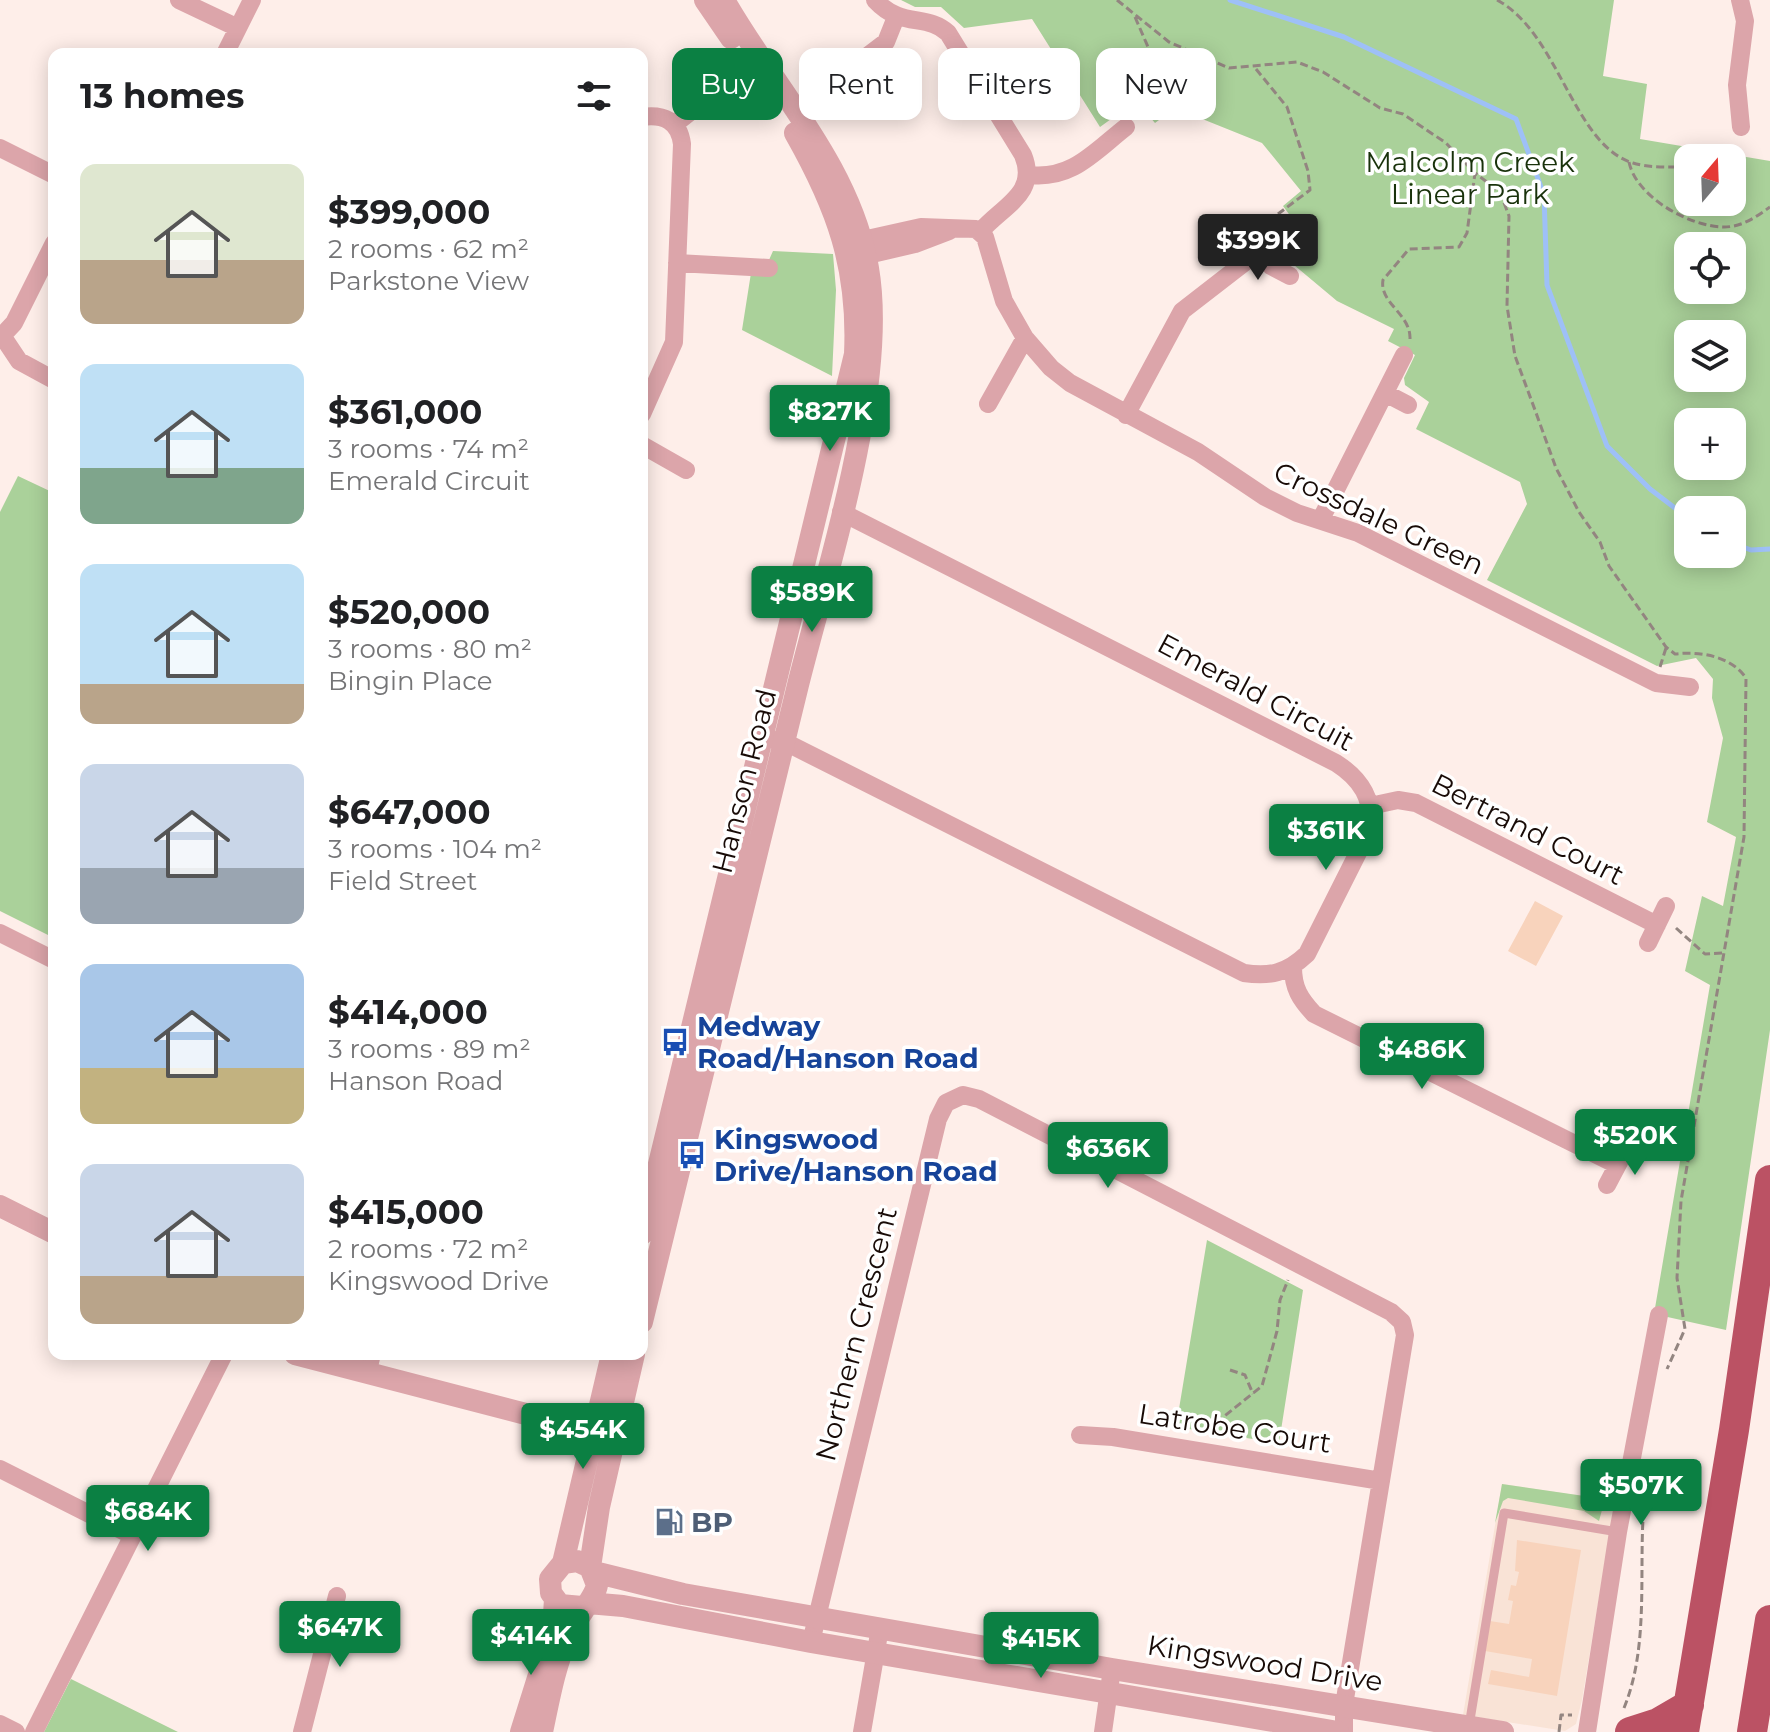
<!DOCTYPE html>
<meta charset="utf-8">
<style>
:root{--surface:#fff;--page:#f6f6f6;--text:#202124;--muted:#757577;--accent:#0b8043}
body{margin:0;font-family:Montserrat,sans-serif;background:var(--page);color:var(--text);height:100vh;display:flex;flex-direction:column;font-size:30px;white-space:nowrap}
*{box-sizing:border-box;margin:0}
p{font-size:26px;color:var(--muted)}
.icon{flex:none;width:44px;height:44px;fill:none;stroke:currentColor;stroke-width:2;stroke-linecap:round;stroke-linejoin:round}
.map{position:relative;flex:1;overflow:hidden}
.details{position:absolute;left:48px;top:48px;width:600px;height:1312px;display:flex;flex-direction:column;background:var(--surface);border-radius:16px;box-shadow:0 4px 20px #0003}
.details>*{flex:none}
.top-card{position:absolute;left:672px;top:48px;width:760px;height:72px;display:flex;gap:16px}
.needle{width:52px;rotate:19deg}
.tools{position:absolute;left:1674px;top:144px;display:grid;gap:16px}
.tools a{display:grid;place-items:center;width:72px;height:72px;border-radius:16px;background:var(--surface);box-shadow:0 4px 20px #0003;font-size:40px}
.price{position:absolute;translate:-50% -68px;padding:0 18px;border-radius:8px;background:var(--accent);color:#fff;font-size:26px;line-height:52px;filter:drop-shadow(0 2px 4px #0008)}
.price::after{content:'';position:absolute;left:50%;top:48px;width:24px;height:18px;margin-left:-12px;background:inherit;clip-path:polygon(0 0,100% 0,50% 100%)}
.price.on{background:#222;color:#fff}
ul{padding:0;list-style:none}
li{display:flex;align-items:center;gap:24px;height:200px;padding:0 32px}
li span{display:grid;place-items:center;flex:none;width:224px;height:160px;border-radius:16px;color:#555}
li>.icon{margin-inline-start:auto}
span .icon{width:96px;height:96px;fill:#fffc;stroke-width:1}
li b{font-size:34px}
h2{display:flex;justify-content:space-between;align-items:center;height:96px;padding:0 32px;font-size:34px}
.pill{padding:0 28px;border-radius:16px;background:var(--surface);box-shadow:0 4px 20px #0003;font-size:28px;line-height:72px}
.pill.on{background:var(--accent);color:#fff}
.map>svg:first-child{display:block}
</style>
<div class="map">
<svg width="1770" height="1732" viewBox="0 0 1770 1732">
<rect width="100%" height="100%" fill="#feeee9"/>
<path fill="#f9e3d6" d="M1502,1484L1615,1501L1582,1700L1576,1724L1565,1731L1463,1715Z"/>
<path fill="#aad19a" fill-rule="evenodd" d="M901,0H1614L1603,76L1647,84L1640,139L1770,161V1030L1726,1330L1654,1314L1710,985L1685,971L1702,896L1723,906L1736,837L1707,822L1723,738L1712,698L1713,679L1696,658L1657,666L1487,580L1527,504L1520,482L1416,429L1429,402L1405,385L1404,378L1415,355L1388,341L1394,329L1337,301L1288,260V243L1302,232L1283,206L1301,191L1262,143L1175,108L1155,123L1136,101L1100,127L1032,19L964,28L941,7H915ZM1688,158H1732V202H1688ZM1688,246H1732V290H1688ZM1688,334H1732V378H1688ZM1688,422H1732V466H1688ZM1688,510H1732V554H1688Z
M773,251L833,254L836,290L832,376L742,330L751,273L769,260Z
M18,476L54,493V938L0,911V512Z
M1207,1240L1303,1290L1279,1443L1176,1427Z
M1502,1484L1605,1499L1599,1521L1584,1511L1508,1498L1503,1501L1495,1523Z
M71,1679L178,1732H44Z"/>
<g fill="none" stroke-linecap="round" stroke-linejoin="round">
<path stroke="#9ec0f7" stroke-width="5" d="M1230,0L1344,37L1516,119L1544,195L1547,285L1607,446L1650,489L1688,518
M1732,543L1751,550L1770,549"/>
</g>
<path fill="#f8d3bc" d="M1535,901L1563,916L1536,966L1508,951Z
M1517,1540L1581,1550L1557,1696L1488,1684L1491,1670L1529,1677L1532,1659L1485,1651L1490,1621L1509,1624L1513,1601L1508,1600L1511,1585L1516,1586L1519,1572L1515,1571Z"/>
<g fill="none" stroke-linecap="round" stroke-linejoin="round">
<path stroke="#938580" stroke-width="3" stroke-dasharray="8 4" stroke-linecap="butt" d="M1117,0L1169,42L1229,68L1297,62L1323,72L1380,108L1403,114L1446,143L1475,173L1500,192L1509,216L1507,306L1515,356L1535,410L1556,468L1579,512L1600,542L1609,566L1666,647L1675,654C1700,651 1731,656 1746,678L1744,837L1681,1201L1677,1278L1685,1329L1667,1369
M1497,0C1559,33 1573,145 1633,163C1649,168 1671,167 1688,167
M1135,17L1165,86L1156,102L1139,117
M1256,69L1287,107L1308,171L1310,190L1278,214
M1703,158L1704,157
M1629,162C1636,197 1690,227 1724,227C1742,227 1756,217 1770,207
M1410,339C1411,314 1379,303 1383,280L1409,249L1459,247L1467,233L1475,173
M1660,667L1666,648
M1676,928L1705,954L1724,953
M1230,1370L1245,1375L1253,1394
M1214,1435L1217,1422L1262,1386L1277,1331L1280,1300L1288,1280
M1624,1708C1651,1642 1637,1563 1645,1494
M1559,1732L1561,1715H1572"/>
<path stroke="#dca5aa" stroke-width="9" d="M1469,1726L1504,1513L1618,1532"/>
<path stroke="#dca5aa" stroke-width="18" d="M179,0L238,28
M875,0C902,29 926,13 948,33L1023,155C1039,194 1002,206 980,232
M1740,0L1745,21L1737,85L1741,127
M225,54L252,0
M861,61L886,42L896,17
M642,117C664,114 679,121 682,144L674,342L642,414
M675,124L699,105L721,103
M0,148L54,175
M1029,175C1072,180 1094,152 1126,127
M849,243L921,227L976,229L985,237L1004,301L1025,338L1051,368L1070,383L1198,452L1265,497L1297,513L1358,533L1656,683L1690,687
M1258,251L1271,266L1290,276
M855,258L915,244L949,231
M677,263L769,268
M3,337L19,361L54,380
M0,338L14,323L54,243
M1385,393L1408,405
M988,404L1025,338
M1126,415L1182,311L1284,232
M642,445L686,470
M1321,519L1404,355
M771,739L793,746L1244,973C1270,977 1287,973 1307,954L1370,829C1374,799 1361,779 1336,763L841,512
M1370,806L1398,800L1416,803L1657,925
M0,933L54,960
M1648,943L1666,906
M1293,967C1293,988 1300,999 1314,1014L1617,1165
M1607,1185L1626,1149
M367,1374L372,1354
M1080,1435L1113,1437L1381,1481
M0,1469L133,1536
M811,1642L938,1119L946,1103L963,1095L979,1099L1391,1312L1402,1322L1405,1335L1344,1705V1732
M0,1724L16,1732
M34,1732L224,1354
M302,1732L337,1596
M862,1732L880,1628
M1103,1732L1112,1669
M1587,1732L1618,1532L1659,1315"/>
<path stroke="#dca5aa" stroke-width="22" d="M705,0L731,38
M0,1206L54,1233
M642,1234L855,354C859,267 837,207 795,133
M642,1322C694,1110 745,898 798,685C827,569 888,385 868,268C850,165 774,88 724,0
M295,1354L614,1437
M563,1563L612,1354
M590,1567L599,1507L634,1354
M594,1572L683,1594L1112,1669L1503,1732
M588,1603L623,1606L811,1642L1338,1732
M521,1732L553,1630L555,1599
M542,1732C549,1699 555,1664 569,1634C576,1618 595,1598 597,1585L590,1567L577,1561L563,1563L550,1579L551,1593L560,1605L582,1607"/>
<path stroke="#bb5264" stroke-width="30" d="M1630,1732L1658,1723L1689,1705
M1684,1732L1734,1430L1770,1180
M1752,1732L1770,1620"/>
</g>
<defs>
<symbol id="bus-bare" viewBox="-9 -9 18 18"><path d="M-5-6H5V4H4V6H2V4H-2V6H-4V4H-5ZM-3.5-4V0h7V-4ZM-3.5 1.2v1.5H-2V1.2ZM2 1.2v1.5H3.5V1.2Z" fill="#1a4fb4" stroke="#fff" stroke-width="2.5" paint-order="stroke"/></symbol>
<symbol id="fuel-bare" viewBox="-9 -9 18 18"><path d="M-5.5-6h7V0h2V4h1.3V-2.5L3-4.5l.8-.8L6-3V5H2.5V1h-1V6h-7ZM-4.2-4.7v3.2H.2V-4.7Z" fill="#5c6f8a" stroke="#fff" stroke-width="2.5" paint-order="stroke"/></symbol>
</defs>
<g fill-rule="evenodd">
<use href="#bus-bare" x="655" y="1022" width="40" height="40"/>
<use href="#bus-bare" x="672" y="1135" width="40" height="40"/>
<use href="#fuel-bare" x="649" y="1502" width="40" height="40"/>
</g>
<g text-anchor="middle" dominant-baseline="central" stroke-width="7" stroke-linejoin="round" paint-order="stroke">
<g font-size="28" fill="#19320b" stroke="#fff">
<text x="1470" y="162">Malcolm Creek<tspan x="1470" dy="32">Linear Park</tspan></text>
</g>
<g font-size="28" fill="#180b07" stroke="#fff">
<text transform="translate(1379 518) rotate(25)">Crossdale Green</text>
<text transform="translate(1256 692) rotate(28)">Emerald Circuit</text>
<text transform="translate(744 781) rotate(-76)">Hanson Road</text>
<text transform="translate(1528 829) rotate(27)">Bertrand Court</text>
<text transform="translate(856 1334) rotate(-76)">Northern Crescent</text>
<text transform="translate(1235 1428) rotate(9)">Latrobe Court</text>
<text transform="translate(1265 1663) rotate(9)">Kingswood Drive</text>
</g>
<g font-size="28" font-weight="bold" fill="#164399" stroke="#fff" text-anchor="start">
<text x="697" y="1026">Medway<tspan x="697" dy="32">Road/Hanson Road</tspan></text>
<text x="714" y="1139">Kingswood<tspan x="714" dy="32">Drive/Hanson Road</tspan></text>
</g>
<g font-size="28" font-weight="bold" fill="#4e5e75" stroke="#fff" text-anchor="start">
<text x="691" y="1522">BP</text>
</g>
</g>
</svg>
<div class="tools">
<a><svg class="needle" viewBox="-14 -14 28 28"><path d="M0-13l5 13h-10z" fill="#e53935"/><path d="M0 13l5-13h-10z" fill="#757577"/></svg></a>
<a><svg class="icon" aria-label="locate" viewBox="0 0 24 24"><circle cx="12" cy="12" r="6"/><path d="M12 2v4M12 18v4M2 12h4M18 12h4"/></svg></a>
<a><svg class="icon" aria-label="layers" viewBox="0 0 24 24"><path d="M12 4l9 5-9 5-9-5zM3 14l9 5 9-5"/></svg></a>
<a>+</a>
<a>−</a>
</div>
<b class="price on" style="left:1258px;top:282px">$399K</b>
<b class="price" style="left:830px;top:453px">$827K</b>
<b class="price" style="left:812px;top:634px">$589K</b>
<b class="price" style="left:1326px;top:872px">$361K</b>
<b class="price" style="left:1422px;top:1091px">$486K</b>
<b class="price" style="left:1635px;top:1177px">$520K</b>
<b class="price" style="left:1108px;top:1190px">$636K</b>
<b class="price" style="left:583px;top:1471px">$454K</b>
<b class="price" style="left:1641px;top:1527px">$507K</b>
<b class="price" style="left:148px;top:1553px">$684K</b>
<b class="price" style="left:340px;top:1669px">$647K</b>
<b class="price" style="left:531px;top:1677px">$414K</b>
<b class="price" style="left:1041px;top:1680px">$415K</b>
<div class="top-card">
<a class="pill on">Buy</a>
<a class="pill">Rent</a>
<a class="pill">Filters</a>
<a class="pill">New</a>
</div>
<section class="details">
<h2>13 homes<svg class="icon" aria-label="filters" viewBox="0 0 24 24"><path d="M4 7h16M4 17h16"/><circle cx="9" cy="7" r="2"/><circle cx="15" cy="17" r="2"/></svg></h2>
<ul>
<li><span style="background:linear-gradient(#dfe7d0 60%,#b9a48a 0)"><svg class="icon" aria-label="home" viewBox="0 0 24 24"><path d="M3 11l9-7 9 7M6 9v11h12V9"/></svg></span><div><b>$399,000</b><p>2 rooms · 62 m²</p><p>Parkstone View</p></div></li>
<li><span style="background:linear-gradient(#bfe0f5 65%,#7fa58c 0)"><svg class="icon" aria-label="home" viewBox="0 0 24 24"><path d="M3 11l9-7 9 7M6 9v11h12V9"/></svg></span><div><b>$361,000</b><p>3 rooms · 74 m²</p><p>Emerald Circuit</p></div></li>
<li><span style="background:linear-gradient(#bfe0f5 75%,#b9a48a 0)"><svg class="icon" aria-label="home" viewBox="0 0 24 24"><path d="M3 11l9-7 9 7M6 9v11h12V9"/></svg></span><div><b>$520,000</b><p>3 rooms · 80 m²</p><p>Bingin Place</p></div></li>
<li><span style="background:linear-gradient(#c9d6e8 65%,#9aa5b1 0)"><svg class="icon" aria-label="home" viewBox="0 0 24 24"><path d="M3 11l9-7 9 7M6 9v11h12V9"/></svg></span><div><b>$647,000</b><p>3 rooms · 104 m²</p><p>Field Street</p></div></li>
<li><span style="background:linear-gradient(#a9c7e8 65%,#c2b280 0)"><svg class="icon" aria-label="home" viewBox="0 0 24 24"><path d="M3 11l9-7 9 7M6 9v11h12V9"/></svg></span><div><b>$414,000</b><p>3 rooms · 89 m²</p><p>Hanson Road</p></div></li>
<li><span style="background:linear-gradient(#c9d6e8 70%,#b9a48a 0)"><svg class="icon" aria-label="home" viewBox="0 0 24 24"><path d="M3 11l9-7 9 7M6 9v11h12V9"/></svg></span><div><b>$415,000</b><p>2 rooms · 72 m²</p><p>Kingswood Drive</p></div></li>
</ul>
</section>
</div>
